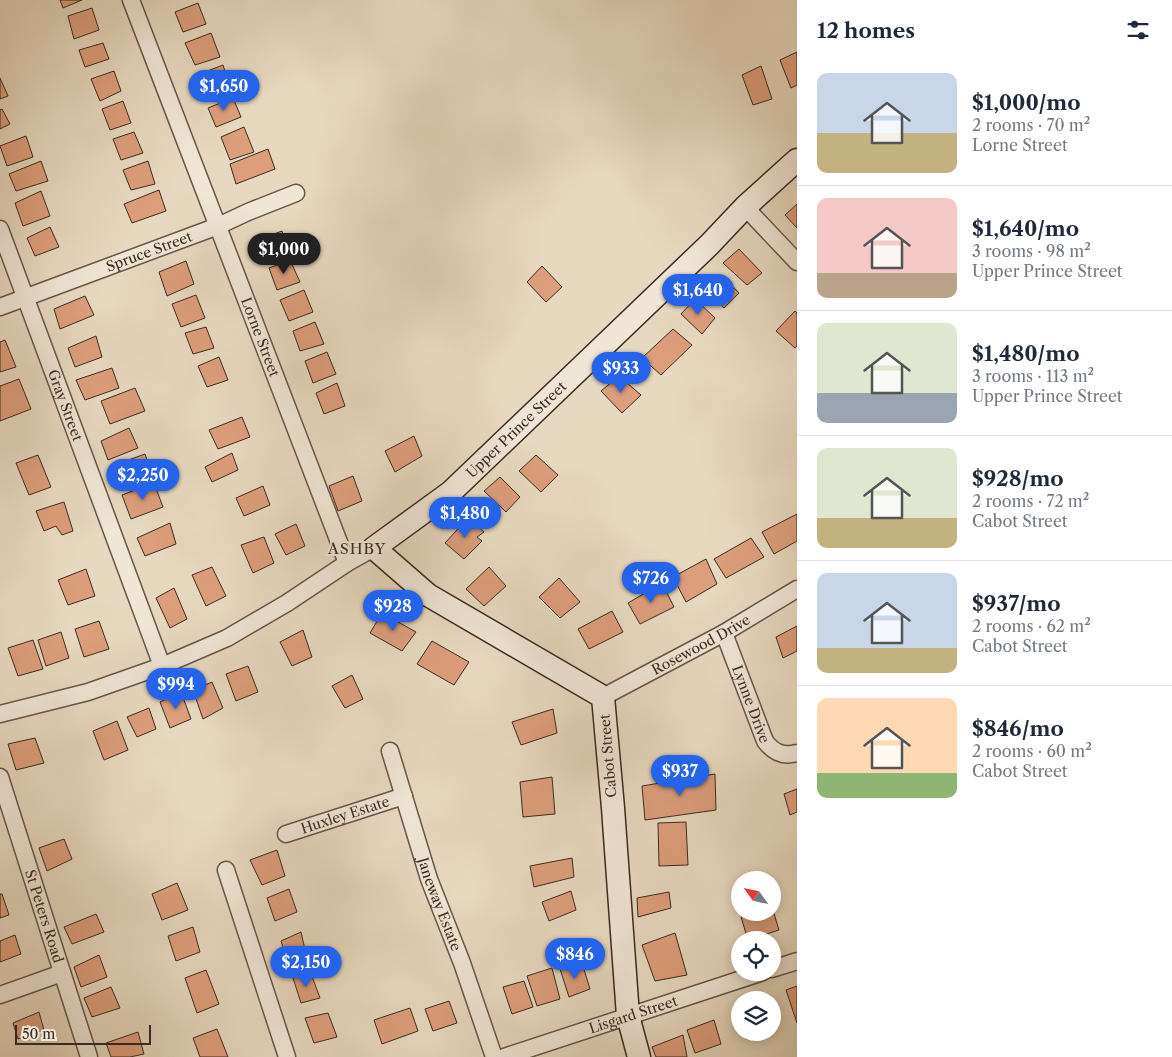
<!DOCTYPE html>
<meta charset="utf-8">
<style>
:root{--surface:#fff;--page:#f2f2f3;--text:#1f2937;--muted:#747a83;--line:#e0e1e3;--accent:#2563eb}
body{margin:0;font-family:"Libre Caslon Text",serif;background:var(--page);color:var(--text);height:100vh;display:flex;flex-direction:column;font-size:19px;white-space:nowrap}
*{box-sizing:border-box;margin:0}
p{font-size:16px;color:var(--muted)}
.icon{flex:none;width:28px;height:28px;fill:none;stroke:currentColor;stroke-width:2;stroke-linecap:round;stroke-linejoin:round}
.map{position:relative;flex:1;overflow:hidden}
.details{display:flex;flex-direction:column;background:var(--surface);width:375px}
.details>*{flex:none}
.needle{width:32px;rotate:303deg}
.buttons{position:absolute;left:731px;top:871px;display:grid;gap:10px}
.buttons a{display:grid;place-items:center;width:50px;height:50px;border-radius:50%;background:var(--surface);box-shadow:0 2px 12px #0003;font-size:25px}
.scale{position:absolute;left:15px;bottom:12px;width:136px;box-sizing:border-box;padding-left:5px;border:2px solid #3b2b20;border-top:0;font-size:14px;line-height:18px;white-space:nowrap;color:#3b2b20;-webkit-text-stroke:4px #efe6d5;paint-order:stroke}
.price{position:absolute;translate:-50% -42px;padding:0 11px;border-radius:18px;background:var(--accent);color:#fff;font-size:16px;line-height:32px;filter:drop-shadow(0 1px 2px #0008)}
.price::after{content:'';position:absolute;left:50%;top:30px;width:15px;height:11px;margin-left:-8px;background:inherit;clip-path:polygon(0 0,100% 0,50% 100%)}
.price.on{background:#222;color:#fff}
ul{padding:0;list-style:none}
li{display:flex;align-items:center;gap:15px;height:125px;padding:0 20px}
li+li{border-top:1px solid var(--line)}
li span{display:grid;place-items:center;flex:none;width:140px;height:100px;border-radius:10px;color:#555}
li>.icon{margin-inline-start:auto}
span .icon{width:60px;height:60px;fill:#fffc;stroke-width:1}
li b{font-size:21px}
h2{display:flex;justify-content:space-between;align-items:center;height:60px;padding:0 20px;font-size:21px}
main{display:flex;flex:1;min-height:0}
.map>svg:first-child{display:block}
</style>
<main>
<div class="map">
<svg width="797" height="1057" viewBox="0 0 797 1057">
<rect width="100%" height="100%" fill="#e7d9bf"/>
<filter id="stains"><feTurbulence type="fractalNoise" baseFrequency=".004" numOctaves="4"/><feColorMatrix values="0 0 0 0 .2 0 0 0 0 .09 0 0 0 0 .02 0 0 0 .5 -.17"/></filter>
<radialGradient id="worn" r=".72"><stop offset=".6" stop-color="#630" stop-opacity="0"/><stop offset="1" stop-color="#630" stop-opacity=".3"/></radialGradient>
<path fill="#dd9e7b" stroke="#3b2b20" d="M60,0H82L63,8Z
M198,3L206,24L183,32L175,12Z
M92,8L99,30L74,39L68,16Z
M211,33L220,57L195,65L185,43Z
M103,43L109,59L85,67L79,50Z
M797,52V85L791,88L780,60Z
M223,65L230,88L204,96L197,75Z
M761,66L772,99L753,105L742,75Z
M114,71L121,91L100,101L91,79Z
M0,78L8,96L0,99Z
M233,98L241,117L216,127L208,108Z
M123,101L131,123L110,130L102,109Z
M2,109L10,124L0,129V110Z
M244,127L254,152L230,160L221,137Z
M134,132L143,153L121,160L113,139Z
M26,136L33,157L7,166L0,146Z
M268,149L275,169L236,184L230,164Z
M41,161L48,181L16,191L9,174Z
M148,161L155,184L131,190L123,170Z
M159,190L166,211L132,223L124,204Z
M41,191L50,216L23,226L15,203Z
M797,204V228L785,215Z
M50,227L59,247L35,256L27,238Z
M282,231L289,251L267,260L258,240Z
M739,249L762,273L747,285L723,263Z
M290,260L300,282L277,290L269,268Z
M186,261L194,284L167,296L159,272Z
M542,266L562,287L546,302L527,282Z
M722,275L739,293L724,308L706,290Z
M304,290L313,312L289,321L280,300Z
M196,295L205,318L181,327L172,304Z
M85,296L94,315L60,329L54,309Z
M695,299L715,318L702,334L681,314Z
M795,311L797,313V346L795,348L776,331Z
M315,322L324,344L300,351L293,331Z
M206,327L214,348L193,354L185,333Z
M673,329L692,345L661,375L642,358Z
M96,336L102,357L75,367L68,348Z
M5,340L16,367L0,372V342Z
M327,352L336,374L313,383L305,361Z
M219,357L228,380L207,387L198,366Z
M112,368L119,388L85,400L76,380Z
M619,376L641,395L622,413L601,391Z
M19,379L31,409L0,421V386Z
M337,383L345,406L324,414L316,393Z
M135,388L145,411L110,424L101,401Z
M242,417L250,437L218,449L209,430Z
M129,428L138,448L108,460L101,441Z
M414,436L422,456L395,472L385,451Z
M232,453L238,470L212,482L205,467Z
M145,454L151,472L127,480L120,463Z
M38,455L51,487L29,495L16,463Z
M536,455L558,475L541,492L519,471Z
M353,476L362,501L338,511L329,486Z
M500,477L520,497L506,512L484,491Z
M154,483L163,507L131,519L122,495Z
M263,486L270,505L244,516L236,498Z
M64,502L73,531L62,535L56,526L44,531L36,511Z
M797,514V541L774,554L762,532Z
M468,518L484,532L477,537L482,541L464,559L445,543Z
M170,523L176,544L145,556L137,538Z
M296,524L305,546L286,555L275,534Z
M264,537L274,563L253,573L241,545Z
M751,538L764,557L726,578L714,559Z
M706,559L717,584L686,602L673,577Z
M212,567L226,596L206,606L192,575Z
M489,567L506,586L484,606L466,589Z
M86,569L95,596L68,605L58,580Z
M559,578L580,602L560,618L539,597Z
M662,583L674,607L640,624L628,603Z
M174,588L187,619L170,628L156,598Z
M612,611L623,632L589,649L578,629Z
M382,613L416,632L402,651L370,633Z
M99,621L109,649L84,657L75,629Z
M797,626V651L783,658L776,637Z
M303,630L312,657L292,666L280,642Z
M61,632L69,658L46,666L38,640Z
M33,640L43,669L18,676L8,648Z
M432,641L469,662L454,685L417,664Z
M248,666L258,692L236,701L226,674Z
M352,675L363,699L345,708L332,686Z
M212,682L223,708L203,719L193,690Z
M181,692L191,719L170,728L160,702Z
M149,708L156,729L137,737L127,717Z
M553,709L557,733L521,745L512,722Z
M117,721L128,750L104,760L93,731Z
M35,738L44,763L16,770L8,744Z
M715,774L716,810L645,820L642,786Z
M552,777L555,814L523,817L520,782Z
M797,789V812L790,815L784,794Z
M686,822L688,865L659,866L658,823Z
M64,839L72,859L47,871L39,848Z
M277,850L285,876L262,885L250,860Z
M572,858L574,877L534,887L530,866Z
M177,883L188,910L162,920L152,894Z
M289,889L297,912L275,921L267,898Z
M571,891L576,910L549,921L542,902Z
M669,892L671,908L638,917L637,898Z
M0,894H2L9,915L0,918Z
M772,907L779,930L748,940L741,917L755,912H772Z
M96,914L104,932L72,944L64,927Z
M193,927L200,952L176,961L168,936Z
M301,932L306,954L288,962L281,941Z
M675,933L687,975L655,981L642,945Z
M15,935L21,954L0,962V941Z
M99,955L107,977L81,987L74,967Z
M582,963L590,989L569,997L560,969Z
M552,968L560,999L537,1006L527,976Z
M206,970L219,1004L197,1013L185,978Z
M310,971L320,998L301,1003L293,978Z
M524,981L533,1007L512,1014L503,987Z
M797,986V1023L786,990Z
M111,987L120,1008L92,1017L84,998Z
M449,1001L457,1023L433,1031L425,1009Z
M410,1008L418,1031L382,1044L374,1020Z
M39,1012L44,1030L18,1039L13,1023Z
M328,1013L337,1037L314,1043L305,1018Z
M714,1020L721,1044L695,1053L687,1030Z
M217,1029L228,1057H200L193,1038Z
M138,1032L144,1054L130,1057H111L106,1043Z
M744,1032H766L746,1039Z
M683,1035L687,1057H656L652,1047Z"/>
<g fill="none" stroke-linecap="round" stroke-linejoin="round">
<defs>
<g id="street">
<path id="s1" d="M131,0L347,563"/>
<path d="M745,207L797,262"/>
<path id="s2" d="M0,229L162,666"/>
<path id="s3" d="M0,307L218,226L248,212L296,193"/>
<path id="s4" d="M724,633L765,741C773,752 783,757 797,753"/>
<path id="s5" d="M603,697L724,633L797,589"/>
<path d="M0,714L88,692L162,666L227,638L287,603L347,563L374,548"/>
<path id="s6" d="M390,751L429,879L462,963L494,1057"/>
<path id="s7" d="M0,777L89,1057"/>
<path id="s8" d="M286,834L404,796"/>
<path d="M226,870L287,1057"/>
<path d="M772,969L797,961"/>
<path d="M0,995L62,973"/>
<path id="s9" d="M504,1057L763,972"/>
</g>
<g id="secondary">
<path id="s10" d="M639,1057L628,1016L613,808L603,697L428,595L374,548L451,492L709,245L745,207L797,160"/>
</g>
</defs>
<use href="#street" stroke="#665648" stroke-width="19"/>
<use href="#secondary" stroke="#3b2b20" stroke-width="25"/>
<use href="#street" stroke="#efe6d5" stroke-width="16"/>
<use href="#secondary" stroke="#efe6d5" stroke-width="22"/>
</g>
<g text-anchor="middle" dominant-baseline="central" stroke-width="4" stroke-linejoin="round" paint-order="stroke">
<g font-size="14" fill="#3b2b20" stroke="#efe6d5">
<text stroke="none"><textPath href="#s3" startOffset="159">Spruce Street</textPath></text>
<text stroke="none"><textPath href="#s1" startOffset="361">Lorne Street</textPath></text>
<text stroke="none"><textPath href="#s2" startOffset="188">Gray Street</textPath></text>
<text stroke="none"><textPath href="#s10" startOffset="822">Upper Prince Street</textPath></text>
<text stroke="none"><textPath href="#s5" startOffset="111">Rosewood Drive</textPath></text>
<text stroke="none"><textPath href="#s4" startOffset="76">Lynne Drive</textPath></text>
<text transform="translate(608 756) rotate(-95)">Cabot Street</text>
<text stroke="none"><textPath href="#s8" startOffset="62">Huxley Estate</textPath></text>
<text stroke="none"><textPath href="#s6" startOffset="161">Janeway Estate</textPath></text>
<text stroke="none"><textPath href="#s7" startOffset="146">St Peters Road</textPath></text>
<text stroke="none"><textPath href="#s9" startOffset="136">Lisgard Street</textPath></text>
</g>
<g font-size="15" letter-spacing="1" fill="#3b2b20" stroke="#efe6d5">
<text x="357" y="548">ASHBY</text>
</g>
</g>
<rect width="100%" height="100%" filter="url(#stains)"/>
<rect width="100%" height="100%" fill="url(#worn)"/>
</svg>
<div class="buttons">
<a><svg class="needle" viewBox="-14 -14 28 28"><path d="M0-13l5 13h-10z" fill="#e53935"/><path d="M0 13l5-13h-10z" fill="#747a83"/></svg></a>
<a><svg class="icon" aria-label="locate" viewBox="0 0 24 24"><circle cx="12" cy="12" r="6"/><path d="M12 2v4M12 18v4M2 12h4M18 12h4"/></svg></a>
<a><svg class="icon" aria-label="layers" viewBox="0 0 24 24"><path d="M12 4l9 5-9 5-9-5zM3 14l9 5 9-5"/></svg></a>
</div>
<div class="scale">50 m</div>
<b class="price" style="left:224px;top:112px">$1,650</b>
<b class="price on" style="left:284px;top:275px">$1,000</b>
<b class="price" style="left:698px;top:316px">$1,640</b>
<b class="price" style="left:621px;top:394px">$933</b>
<b class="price" style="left:143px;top:501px">$2,250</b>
<b class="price" style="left:465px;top:539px">$1,480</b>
<b class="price" style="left:651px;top:604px">$726</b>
<b class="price" style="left:393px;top:632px">$928</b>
<b class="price" style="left:176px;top:710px">$994</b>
<b class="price" style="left:680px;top:797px">$937</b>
<b class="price" style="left:575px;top:980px">$846</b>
<b class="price" style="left:306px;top:988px">$2,150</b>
</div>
<section class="details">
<h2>12 homes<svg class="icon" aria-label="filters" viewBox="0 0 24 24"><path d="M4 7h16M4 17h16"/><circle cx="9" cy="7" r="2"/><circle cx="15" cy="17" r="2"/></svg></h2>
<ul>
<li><span style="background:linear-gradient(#c9d6e8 60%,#c2b280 0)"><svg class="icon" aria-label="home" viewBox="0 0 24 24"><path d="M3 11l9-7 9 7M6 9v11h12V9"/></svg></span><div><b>$1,000/mo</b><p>2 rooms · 70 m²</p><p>Lorne Street</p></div></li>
<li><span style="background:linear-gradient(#f6c9c9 75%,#b9a48a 0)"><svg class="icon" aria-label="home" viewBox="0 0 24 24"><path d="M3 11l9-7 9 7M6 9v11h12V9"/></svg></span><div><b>$1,640/mo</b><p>3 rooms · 98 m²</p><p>Upper Prince Street</p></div></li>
<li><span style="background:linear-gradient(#dfe7d0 70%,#9aa5b1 0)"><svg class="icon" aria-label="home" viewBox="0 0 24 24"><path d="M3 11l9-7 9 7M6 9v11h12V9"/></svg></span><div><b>$1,480/mo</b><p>3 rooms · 113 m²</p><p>Upper Prince Street</p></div></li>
<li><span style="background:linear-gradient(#dfe7d0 70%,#c2b280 0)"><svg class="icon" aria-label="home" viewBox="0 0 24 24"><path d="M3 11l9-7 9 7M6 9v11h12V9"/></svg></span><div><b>$928/mo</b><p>2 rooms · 72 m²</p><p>Cabot Street</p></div></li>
<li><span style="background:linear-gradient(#c9d6e8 75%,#c2b280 0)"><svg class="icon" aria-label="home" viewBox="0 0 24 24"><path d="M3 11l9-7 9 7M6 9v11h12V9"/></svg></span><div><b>$937/mo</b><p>2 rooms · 62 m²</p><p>Cabot Street</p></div></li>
<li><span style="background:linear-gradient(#ffd9b3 75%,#8fb573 0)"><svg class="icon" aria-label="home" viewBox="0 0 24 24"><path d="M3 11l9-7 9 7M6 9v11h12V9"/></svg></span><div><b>$846/mo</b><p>2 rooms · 60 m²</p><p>Cabot Street</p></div></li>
</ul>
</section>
</main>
